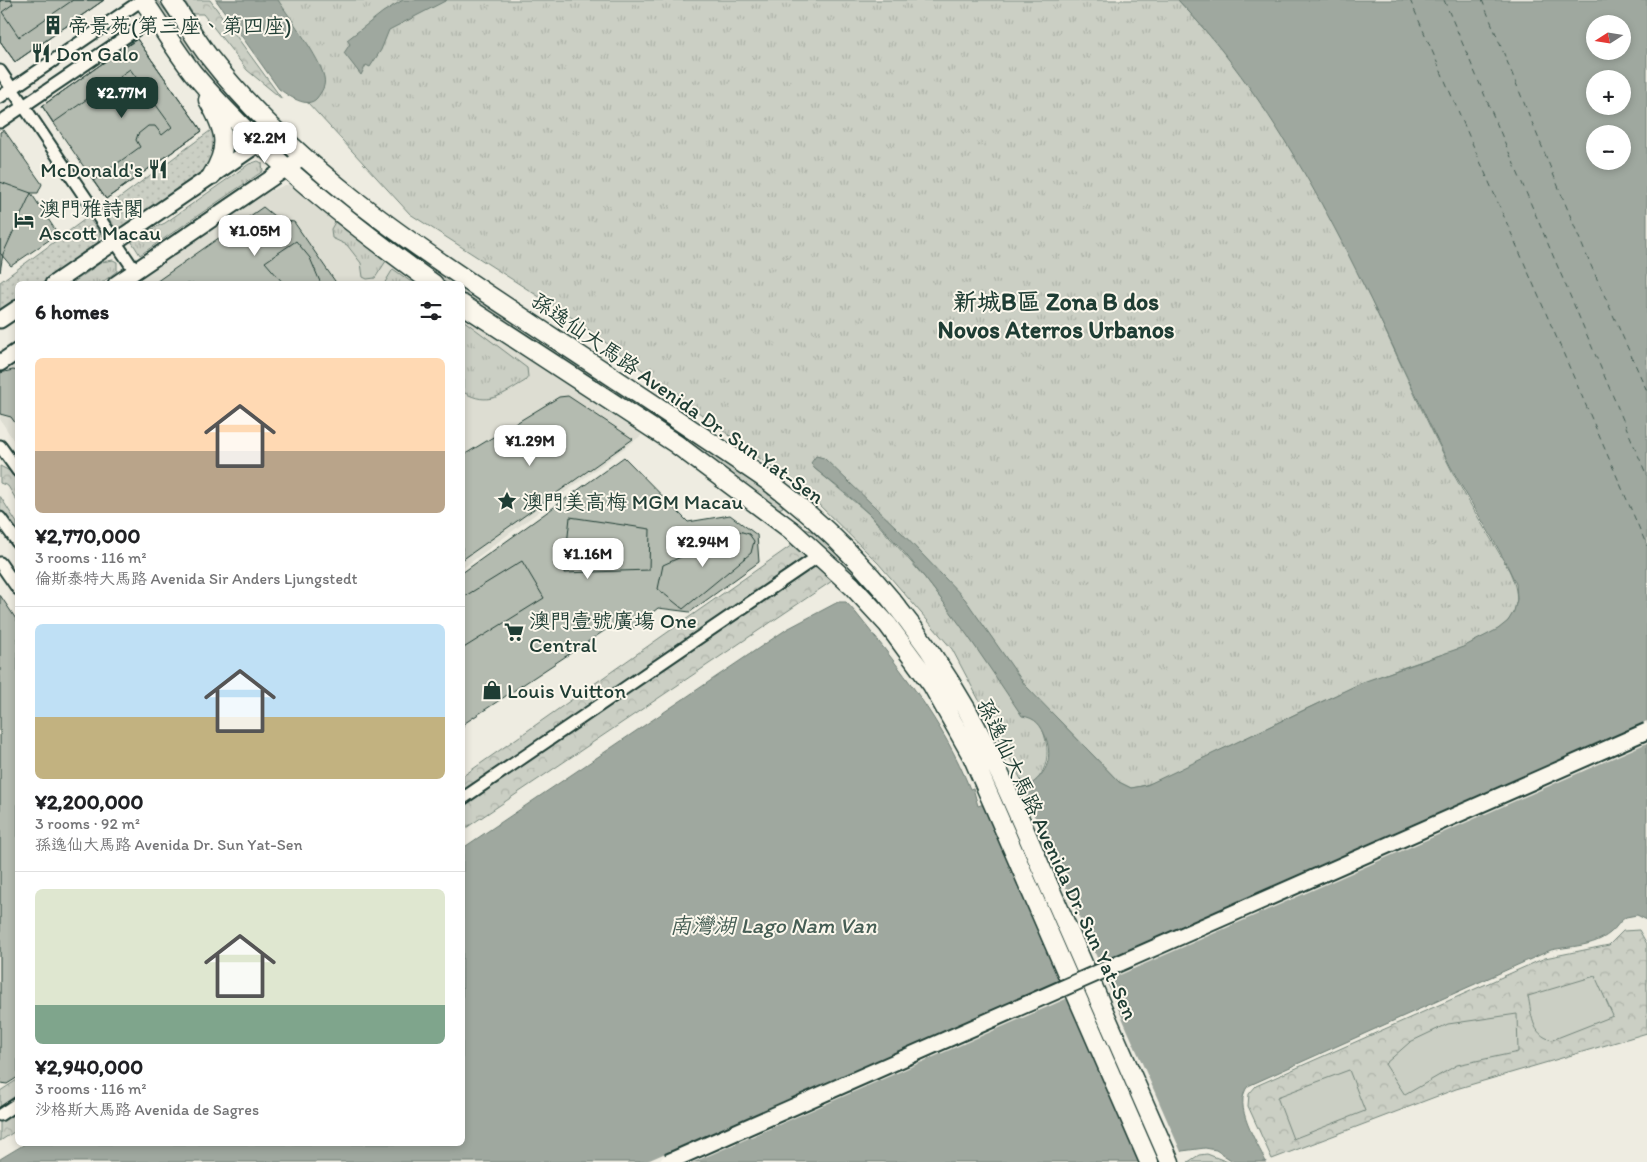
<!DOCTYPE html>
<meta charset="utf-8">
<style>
:root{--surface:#fff;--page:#f2f2f2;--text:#202124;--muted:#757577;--line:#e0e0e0;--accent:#1f3d34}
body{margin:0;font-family:Itim,"LXGW WenKai TC",sans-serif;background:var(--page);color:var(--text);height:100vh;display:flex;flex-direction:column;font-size:19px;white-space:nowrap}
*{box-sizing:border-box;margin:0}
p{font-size:16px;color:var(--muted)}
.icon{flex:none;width:28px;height:28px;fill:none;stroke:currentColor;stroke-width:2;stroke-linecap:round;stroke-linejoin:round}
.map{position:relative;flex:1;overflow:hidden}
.side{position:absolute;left:15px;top:281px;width:450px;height:865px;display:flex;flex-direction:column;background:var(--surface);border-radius:8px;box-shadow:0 2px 8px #0003}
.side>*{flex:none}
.needle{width:32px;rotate:258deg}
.buttons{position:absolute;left:1586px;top:15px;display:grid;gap:10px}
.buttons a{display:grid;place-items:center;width:45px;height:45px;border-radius:50%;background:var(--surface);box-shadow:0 2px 8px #0003;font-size:25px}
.price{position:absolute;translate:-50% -42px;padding:0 11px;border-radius:10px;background:#fff;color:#222;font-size:16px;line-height:32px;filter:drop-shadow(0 1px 2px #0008)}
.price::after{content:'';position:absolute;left:50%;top:30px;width:15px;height:11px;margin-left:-8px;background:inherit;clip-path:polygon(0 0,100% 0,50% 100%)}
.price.selected{background:var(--accent);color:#fff}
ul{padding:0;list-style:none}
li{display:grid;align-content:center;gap:10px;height:265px;padding:0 20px}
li+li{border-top:1px solid var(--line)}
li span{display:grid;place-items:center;height:155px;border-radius:8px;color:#555}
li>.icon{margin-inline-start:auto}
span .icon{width:90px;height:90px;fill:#fffc;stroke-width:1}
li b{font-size:21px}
h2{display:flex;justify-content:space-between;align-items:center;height:60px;padding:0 20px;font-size:21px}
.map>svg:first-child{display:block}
</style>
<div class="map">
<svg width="1647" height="1162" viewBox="0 0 1647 1162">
<defs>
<pattern id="grass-tufts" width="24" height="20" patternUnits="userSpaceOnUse" patternTransform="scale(1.25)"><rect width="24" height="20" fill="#cbcfc4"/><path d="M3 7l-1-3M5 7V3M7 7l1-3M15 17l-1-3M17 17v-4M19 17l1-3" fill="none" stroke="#aeb3a9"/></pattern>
<pattern id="forest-crowns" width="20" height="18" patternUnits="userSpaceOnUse" patternTransform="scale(1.25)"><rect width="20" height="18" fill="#cbcfc4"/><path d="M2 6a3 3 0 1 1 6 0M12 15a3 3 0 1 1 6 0" fill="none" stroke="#aeb3a9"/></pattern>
<pattern id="garden-dots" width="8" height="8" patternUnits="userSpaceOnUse" patternTransform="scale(1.25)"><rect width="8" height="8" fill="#cbcfc4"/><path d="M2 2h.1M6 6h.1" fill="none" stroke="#aeb3a9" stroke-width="1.8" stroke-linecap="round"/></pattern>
</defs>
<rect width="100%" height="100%" fill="#eeece1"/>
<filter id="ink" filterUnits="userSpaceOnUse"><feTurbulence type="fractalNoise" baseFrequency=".02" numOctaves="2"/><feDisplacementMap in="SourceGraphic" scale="10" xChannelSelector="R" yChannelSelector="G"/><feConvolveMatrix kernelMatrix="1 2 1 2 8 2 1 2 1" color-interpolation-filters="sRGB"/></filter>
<g filter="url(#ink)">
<path fill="#ddddd2" d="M285,185H294L421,284H130L261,195Z
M462,313L642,435L463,568H462Z
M17,359V446L0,419V371Z"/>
<path fill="url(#grass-tufts)" stroke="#75867c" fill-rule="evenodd" d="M146,0H157L209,66L266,130L261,134L214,86Z
M216,0H1178C1232,57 1277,121 1315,189C1367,281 1405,381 1454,475C1471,507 1491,538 1509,570C1517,588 1522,606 1507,622C1487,643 1451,651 1425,660C1361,681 1302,711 1242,740C1209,757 1174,778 1138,787L1131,788L1119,782L1055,716L1043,731C1051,753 1048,775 1026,789L952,649L878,563L810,496L577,321L410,214L308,103L293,98ZM814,468L883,515L941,575L1023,716L968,634L925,578L869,514Z
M258,161L262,163L263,171L140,255L130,239L165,223L249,164Z
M302,164L461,284H448C397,247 347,211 301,169L300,165Z
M335,222L386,261L375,278L367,279L363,277L361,263L347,245L332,238L331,229Z
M113,260L117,262V271L100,284H71L102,262Z
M393,269L414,284H384Z
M462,285L765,491L779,501L783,507L779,509L703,455L463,294Z
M463,320L527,368L528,377L525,381C501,395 489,407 463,392Z
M803,528L816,533L862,578L892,613L944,684L996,783L992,785L973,744Z"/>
<path fill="url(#forest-crowns)" stroke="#75867c" d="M184,0H210L282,99L247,70L203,14H193Z
M0,466L10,471L17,479V501L8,486L0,483Z
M0,496L17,523V535L0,514Z
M792,545L832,581L463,830V776Z
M1639,930L1647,944V1033L1456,1089L1272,1159L1248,1106L1249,1094L1256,1086L1545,958L1609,945L1623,931Z
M17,1080V1130L0,1141V1091Z
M1207,1154L1228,1162H1188L1199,1155Z"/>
<path fill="url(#garden-dots)" stroke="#75867c" d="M214,128C216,139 219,153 212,162C202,179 143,214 124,227L116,229L103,210Z
M88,217L100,233L97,247L41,284H18L17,300L0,311V282Z"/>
<path fill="#cbcfc4" stroke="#75867c" d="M1595,976L1613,1016L1552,1040C1531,1035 1532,1014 1528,996Z
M1517,1014L1518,1052L1457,1065L1405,1095L1385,1064L1410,1042L1448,1024Z
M1349,1070L1365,1111L1293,1139L1277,1097Z"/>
<path fill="#9fa89f" stroke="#6c7d74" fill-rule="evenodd" d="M216,0H278C290,18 320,58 324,77C326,86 322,91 317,98C307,110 288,95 279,89Z
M403,0H447L389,30L381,50L370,67L366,65L361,75L344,53L350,44L347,40L383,12Z
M1178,0H1647V920L1637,915L1626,917C1619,921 1616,929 1610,933C1593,947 1570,946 1551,950L1248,1086C1232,1106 1257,1142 1266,1162H1234L1216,1150L1205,1148L1182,1151L1160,1162H0V1159L25,1144H462L463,848L787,629L838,602H846L856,613C900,668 944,723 970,789L973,788L978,806C1010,795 1061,784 1046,738C1041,725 1036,718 1022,716C975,646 929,575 870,515C853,498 832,483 814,468L811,463L816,456L824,458L898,529L965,599L1025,685L1119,782L1131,788L1147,785L1363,682L1463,647L1498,629L1508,621L1514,611L1517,599L1516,584C1495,537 1464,495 1441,448C1366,292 1299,128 1178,0ZM1595,24H1622V51H1595ZM1595,79H1622V106H1595ZM1595,134H1622V161H1595Z"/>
<path fill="#eeece1" d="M1647,721V743L1106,981L1182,1154L1165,1162H1140L1068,998L694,1162H645L1060,980L982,802L1022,788L1099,962Z"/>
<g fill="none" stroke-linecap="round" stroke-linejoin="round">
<path stroke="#455d54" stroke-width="1" stroke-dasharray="6 5" stroke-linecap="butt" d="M1410,0L1647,546
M1444,0L1647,476
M1482,0L1585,252L1647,391"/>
</g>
<path fill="#b4bbb0" stroke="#1f3d34" d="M0,0H104L15,62L0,41Z
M0,0H11L13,4L2,12L19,37L73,0H104L15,62L0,41Z
M137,39L202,131L106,199L93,181L140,147L136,140L138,134L148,126H155L162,135L172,127L130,69L120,76L123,80L120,85L111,94L104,96L100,90L53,123L42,106Z
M137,39L202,131L106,199L42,106Z
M4,130L42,184L38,193H31L3,254L0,272V132Z
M0,182L31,193L58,234L11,266L0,253Z
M263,207L279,220L294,222L337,284H153Z
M296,241L310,258L321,284H284L265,262Z
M13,370L18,371V427L11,417L0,414V373Z
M568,396L633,439L462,560V456L559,397Z
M624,457L688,522L730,515L757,535L759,562L690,612L658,608L632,629L610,627L465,723L462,729V573Z
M570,517L650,529L649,570L564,573Z
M739,531L749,534L754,541L751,553L683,609L658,589L663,565Z
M522,561L544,598L462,649V598Z
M0,595L18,622V1077L7,1084L0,1083Z"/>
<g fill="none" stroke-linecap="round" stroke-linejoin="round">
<defs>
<path id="street" d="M0,71L135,271
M0,97L142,0
M0,122L155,17
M0,446L18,471
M0,518L18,543
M0,563L18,589
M462,799L820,555
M0,1115L18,1103"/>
<path id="secondary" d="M53,284L277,131
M116,284L304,156
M0,320L18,308
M0,363L18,351"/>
<path id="primary" d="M143,0C160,24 175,50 193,73C261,154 348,222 434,284
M171,0C184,19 196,40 210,58C293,164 405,240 516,313C600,369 685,424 768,481C850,543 916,621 967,710C1002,772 1028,839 1057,904C1094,990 1132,1076 1170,1162
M208,100C224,128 231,146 212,175
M462,304L676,444L791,530L852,586L888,625L932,685L972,756L1149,1162"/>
</defs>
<use href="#street" stroke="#1f3d34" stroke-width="15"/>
<use href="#secondary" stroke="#1f3d34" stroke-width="19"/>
<use href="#primary" stroke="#1f3d34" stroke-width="21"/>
<use href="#street" stroke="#fbf7ec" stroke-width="11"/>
<use href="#secondary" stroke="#fbf7ec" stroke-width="15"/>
<use href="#primary" stroke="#fbf7ec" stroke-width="18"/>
<defs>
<path id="secondary-bridge" d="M668,1162L1647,731"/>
</defs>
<use href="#secondary-bridge" stroke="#1f3d34" stroke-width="19" stroke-linecap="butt"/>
<use href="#secondary-bridge" stroke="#fbf7ec" stroke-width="15"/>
</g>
</g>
<defs>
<symbol id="building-bare" viewBox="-9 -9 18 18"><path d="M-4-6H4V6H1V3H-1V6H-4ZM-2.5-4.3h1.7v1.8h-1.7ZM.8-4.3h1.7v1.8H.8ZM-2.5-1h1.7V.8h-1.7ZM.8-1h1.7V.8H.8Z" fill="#1f3d34" stroke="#fbf7ec" stroke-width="2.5" paint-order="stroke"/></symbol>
<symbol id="restaurant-bare" viewBox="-9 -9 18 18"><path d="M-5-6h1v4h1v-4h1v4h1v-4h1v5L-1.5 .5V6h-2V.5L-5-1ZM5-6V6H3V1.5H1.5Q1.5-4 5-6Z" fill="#1f3d34" stroke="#fbf7ec" stroke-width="2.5" paint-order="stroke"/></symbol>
<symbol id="hotel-bare" viewBox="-9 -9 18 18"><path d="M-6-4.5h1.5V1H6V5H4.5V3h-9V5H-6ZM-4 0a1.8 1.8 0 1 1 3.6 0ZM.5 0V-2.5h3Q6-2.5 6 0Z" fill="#1f3d34" stroke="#fbf7ec" stroke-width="2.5" paint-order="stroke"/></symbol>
<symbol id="sight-bare" viewBox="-9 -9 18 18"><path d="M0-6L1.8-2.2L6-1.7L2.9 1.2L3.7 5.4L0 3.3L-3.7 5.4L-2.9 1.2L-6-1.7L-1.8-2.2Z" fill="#1f3d34" stroke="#fbf7ec" stroke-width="2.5" paint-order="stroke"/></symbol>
<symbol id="supermarket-bare" viewBox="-9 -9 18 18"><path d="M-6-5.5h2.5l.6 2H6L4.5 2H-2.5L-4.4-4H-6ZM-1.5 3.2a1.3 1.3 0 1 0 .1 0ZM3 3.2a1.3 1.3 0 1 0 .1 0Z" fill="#1f3d34" stroke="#fbf7ec" stroke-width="2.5" paint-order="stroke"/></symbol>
<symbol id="shop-bare" viewBox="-9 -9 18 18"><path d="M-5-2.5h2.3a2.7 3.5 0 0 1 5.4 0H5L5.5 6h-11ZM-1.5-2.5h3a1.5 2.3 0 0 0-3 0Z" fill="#1f3d34" stroke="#fbf7ec" stroke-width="2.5" paint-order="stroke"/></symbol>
</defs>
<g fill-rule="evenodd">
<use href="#building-bare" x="39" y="11" width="28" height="28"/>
<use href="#restaurant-bare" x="27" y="39" width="28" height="28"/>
<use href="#restaurant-bare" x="144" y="155" width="28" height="28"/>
<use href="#hotel-bare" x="10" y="206" width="28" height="28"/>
<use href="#sight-bare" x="493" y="487" width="28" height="28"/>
<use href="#supermarket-bare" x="500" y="618" width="28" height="28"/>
<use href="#shop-bare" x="478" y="676" width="28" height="28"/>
</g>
<g text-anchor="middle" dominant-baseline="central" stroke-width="4" stroke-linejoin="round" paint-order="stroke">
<g font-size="21" fill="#1f3d34" stroke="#fbf7ec" text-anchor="start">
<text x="68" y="25">帝景苑(第三座、第四座)</text>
<text x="56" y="53">Don Galo</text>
<text x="143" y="169" text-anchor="end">McDonald's</text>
<text x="39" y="208">澳門雅詩閣<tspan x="39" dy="24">Ascott Macau</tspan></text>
<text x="522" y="501">澳門美高梅 MGM Macau</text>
<text x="529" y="620">澳門壹號廣塲 One<tspan x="529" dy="24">Central</tspan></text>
<text x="507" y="690">Louis Vuitton</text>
</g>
<g font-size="21" fill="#1f3d34" stroke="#fbf7ec">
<text transform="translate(678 398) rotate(35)">孫逸仙大馬路 Avenida Dr. Sun Yat-Sen</text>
<text transform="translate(1058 859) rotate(65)">孫逸仙大馬路 Avenida Dr. Sun Yat-Sen</text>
</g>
<g font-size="22" font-style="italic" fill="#455d54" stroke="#fbf7ec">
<text x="773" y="925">南灣湖 Lago Nam Van</text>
</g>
<g font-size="24" font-weight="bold" fill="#1f3d34" stroke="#fbf7ec">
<text x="1056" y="301">新城B區 Zona B dos<tspan x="1056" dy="28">Novos Aterros Urbanos</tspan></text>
</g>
</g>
</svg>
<div class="buttons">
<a><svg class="needle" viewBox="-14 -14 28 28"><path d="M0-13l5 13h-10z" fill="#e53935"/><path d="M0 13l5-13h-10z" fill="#757577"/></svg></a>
<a>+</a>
<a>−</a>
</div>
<b class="price selected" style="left:122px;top:119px">¥2.77M</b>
<b class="price" style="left:265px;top:164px">¥2.2M</b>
<b class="price" style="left:255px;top:257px">¥1.05M</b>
<b class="price" style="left:530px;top:467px">¥1.29M</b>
<b class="price" style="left:703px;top:568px">¥2.94M</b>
<b class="price" style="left:588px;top:580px">¥1.16M</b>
<section class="side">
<h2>6 homes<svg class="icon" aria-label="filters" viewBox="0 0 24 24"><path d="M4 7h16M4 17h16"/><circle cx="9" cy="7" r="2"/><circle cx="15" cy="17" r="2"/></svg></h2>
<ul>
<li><span style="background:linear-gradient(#ffd9b3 60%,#b9a48a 0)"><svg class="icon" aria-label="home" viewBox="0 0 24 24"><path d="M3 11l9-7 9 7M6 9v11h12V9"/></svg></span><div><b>¥2,770,000</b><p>3 rooms · 116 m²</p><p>倫斯泰特大馬路 Avenida Sir Anders Ljungstedt</p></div></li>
<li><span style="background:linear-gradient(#bfe0f5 60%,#c2b280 0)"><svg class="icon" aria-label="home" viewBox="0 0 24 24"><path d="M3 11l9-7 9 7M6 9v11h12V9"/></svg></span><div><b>¥2,200,000</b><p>3 rooms · 92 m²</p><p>孫逸仙大馬路 Avenida Dr. Sun Yat-Sen</p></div></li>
<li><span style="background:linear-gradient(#dfe7d0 75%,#7fa58c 0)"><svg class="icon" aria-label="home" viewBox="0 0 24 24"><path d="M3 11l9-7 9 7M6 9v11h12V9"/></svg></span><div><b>¥2,940,000</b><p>3 rooms · 116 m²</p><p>沙格斯大馬路 Avenida de Sagres</p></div></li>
</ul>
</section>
</div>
